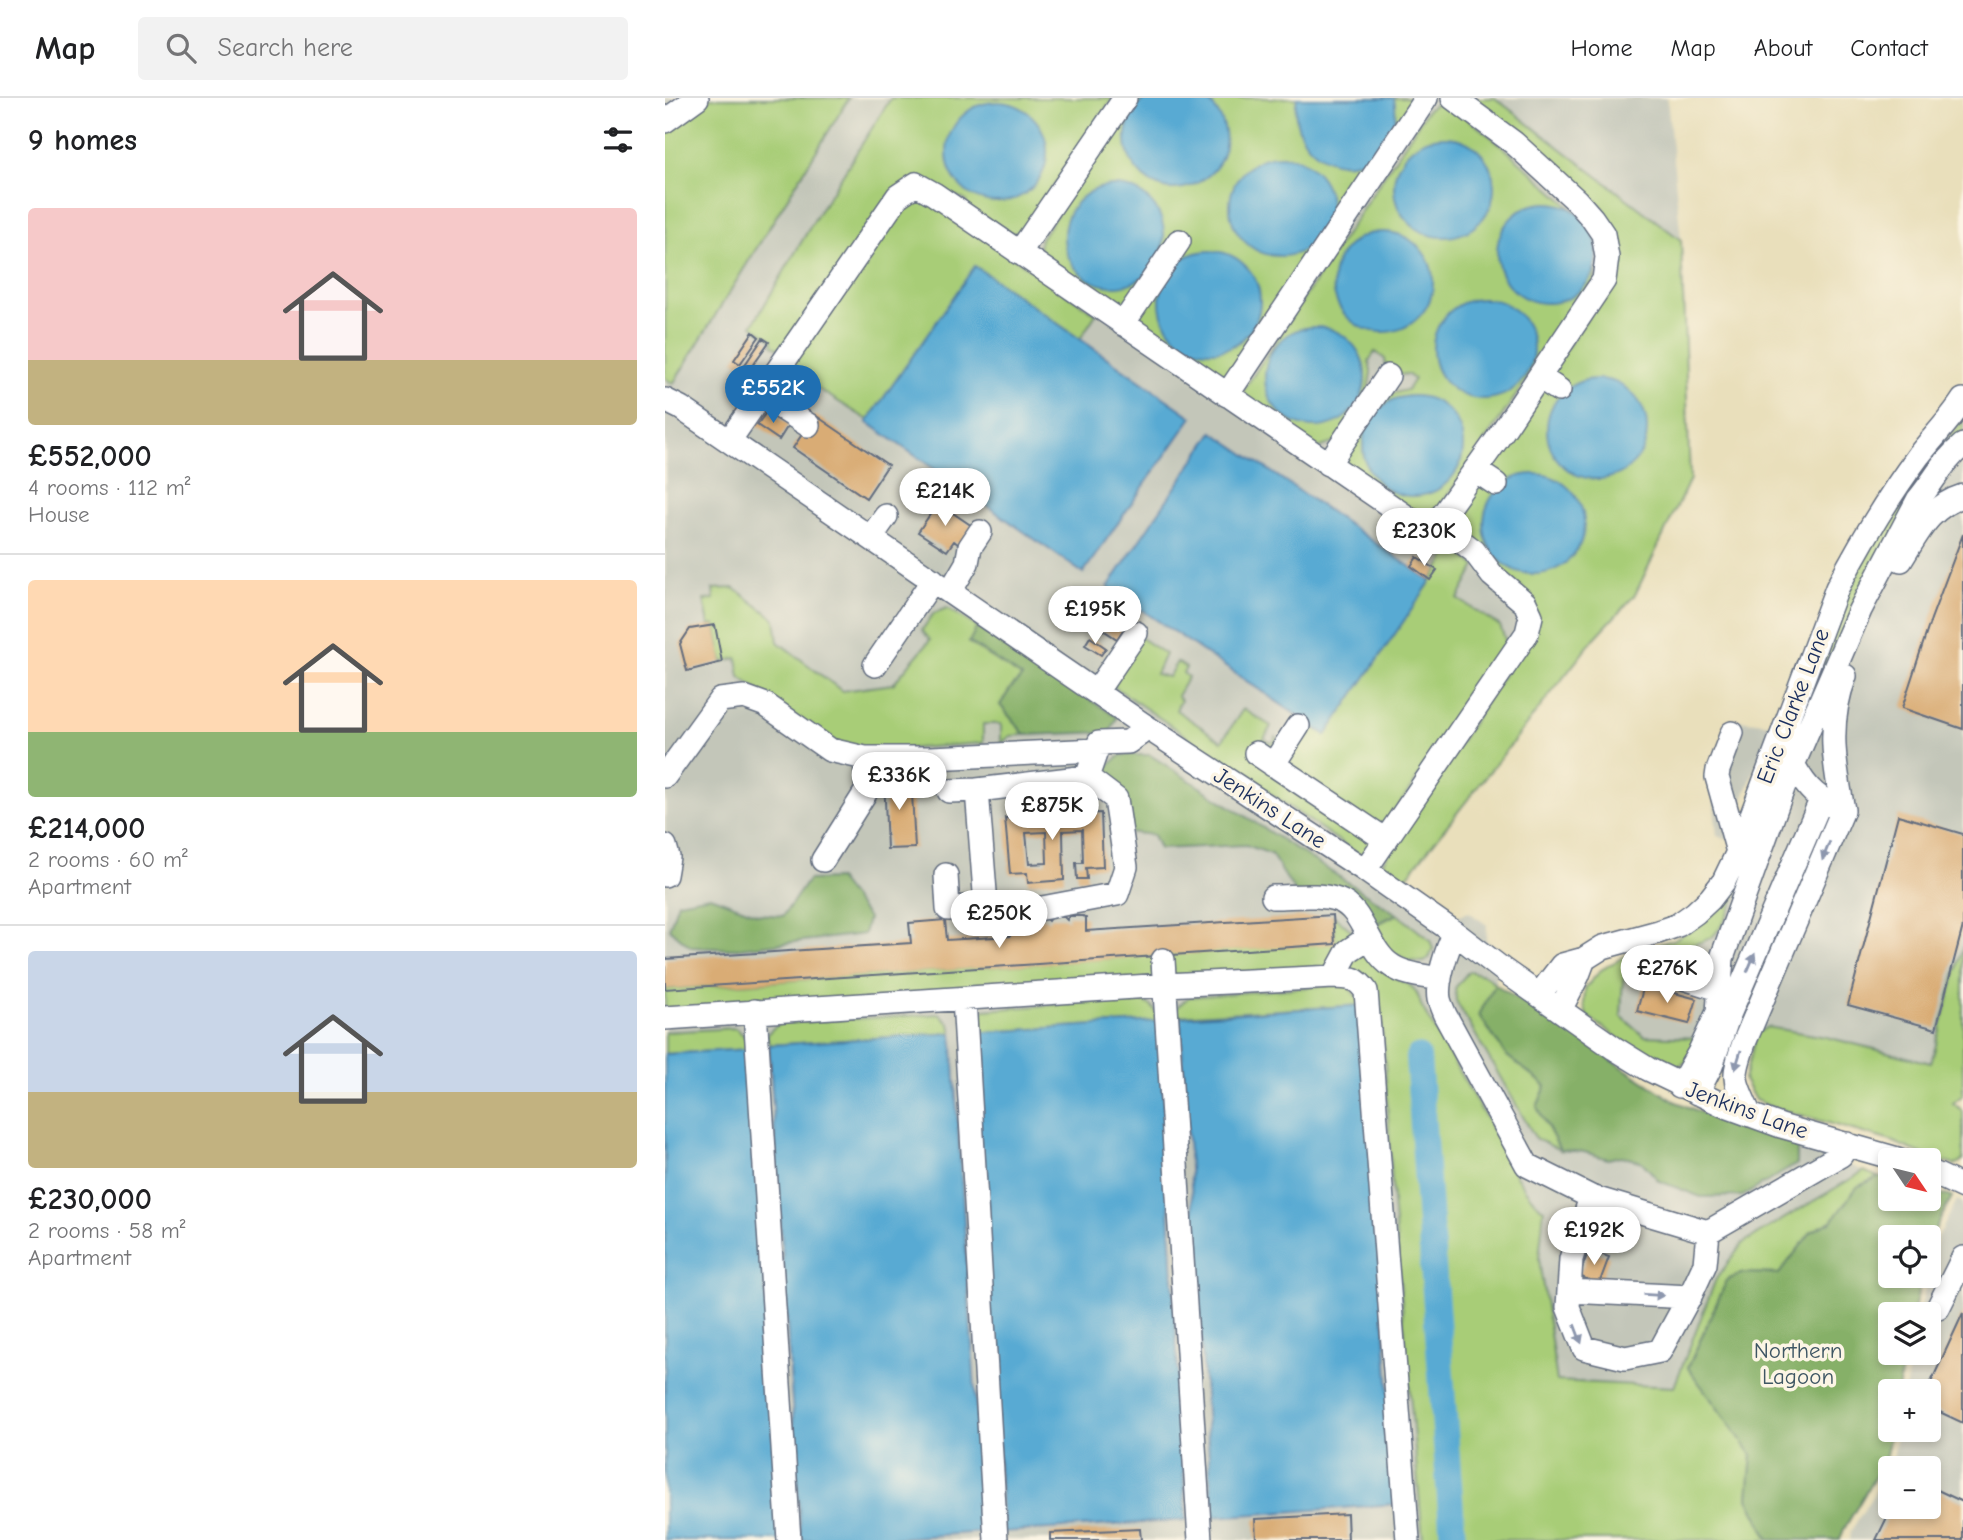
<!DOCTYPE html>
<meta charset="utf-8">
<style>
:root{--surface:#fff;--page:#f2f2f2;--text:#202124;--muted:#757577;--line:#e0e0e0;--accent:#1f6fb2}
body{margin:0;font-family:"Comic Neue",sans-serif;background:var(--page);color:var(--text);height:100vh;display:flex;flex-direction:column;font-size:26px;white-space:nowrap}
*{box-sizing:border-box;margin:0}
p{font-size:23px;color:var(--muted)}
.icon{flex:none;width:38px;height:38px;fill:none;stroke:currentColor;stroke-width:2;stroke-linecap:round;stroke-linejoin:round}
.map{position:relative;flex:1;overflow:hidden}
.drawer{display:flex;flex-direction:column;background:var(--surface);width:665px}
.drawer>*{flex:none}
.needle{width:46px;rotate:125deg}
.buttons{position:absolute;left:1213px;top:1050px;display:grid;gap:14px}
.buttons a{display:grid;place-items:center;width:63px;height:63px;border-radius:7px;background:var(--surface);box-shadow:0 4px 10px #0003;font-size:35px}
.price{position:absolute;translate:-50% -60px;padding:0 16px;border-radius:24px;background:#fff;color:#222;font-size:23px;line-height:46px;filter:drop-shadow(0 2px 4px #0008)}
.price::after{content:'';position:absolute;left:50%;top:42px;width:21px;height:16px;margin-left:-10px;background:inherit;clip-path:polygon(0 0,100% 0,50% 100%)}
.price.active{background:var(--accent);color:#fff}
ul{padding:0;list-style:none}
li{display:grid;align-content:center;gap:14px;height:371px;padding:0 28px}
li+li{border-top:2px solid var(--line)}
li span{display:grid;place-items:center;height:217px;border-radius:7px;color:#555}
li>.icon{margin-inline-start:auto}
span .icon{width:126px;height:126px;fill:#fffc;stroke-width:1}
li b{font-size:30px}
h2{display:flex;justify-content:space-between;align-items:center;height:84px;padding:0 28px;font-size:30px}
header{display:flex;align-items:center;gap:42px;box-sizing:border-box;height:98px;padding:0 35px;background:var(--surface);border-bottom:2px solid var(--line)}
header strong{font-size:33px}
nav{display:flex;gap:38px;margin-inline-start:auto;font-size:24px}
.search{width:490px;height:63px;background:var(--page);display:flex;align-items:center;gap:18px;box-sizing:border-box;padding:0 24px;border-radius:7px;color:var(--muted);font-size:26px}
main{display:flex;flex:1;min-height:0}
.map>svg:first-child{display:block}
</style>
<header>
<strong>Map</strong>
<div class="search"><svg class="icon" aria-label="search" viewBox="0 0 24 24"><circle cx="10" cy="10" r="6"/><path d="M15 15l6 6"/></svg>Search here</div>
<nav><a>Home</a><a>Map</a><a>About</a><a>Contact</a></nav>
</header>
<main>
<section class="drawer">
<h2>9 homes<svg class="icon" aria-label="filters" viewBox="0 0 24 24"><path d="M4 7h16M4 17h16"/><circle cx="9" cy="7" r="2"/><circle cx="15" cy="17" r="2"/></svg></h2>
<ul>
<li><span style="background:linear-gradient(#f6c9c9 70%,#c2b280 0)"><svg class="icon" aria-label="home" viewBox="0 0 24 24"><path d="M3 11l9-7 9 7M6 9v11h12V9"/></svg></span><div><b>£552,000</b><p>4 rooms · 112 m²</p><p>House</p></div></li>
<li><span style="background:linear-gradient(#ffd9b3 70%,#8fb573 0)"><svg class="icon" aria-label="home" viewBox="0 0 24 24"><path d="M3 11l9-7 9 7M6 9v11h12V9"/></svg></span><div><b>£214,000</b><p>2 rooms · 60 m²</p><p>Apartment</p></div></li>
<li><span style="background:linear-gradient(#c9d6e8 65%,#c2b280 0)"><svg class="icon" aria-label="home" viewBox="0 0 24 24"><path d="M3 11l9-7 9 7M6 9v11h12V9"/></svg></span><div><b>£230,000</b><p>2 rooms · 58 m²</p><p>Apartment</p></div></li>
</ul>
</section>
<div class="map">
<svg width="1298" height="1442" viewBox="0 0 1298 1442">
<rect width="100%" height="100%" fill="#fcf5e5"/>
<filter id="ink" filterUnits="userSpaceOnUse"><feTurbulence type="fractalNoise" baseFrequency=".0143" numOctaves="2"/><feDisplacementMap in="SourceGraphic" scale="14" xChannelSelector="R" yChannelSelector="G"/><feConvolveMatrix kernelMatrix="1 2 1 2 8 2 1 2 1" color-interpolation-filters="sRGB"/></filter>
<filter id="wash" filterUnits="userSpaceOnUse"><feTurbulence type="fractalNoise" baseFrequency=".00686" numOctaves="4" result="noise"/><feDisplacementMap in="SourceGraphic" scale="28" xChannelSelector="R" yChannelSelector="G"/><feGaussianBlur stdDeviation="1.57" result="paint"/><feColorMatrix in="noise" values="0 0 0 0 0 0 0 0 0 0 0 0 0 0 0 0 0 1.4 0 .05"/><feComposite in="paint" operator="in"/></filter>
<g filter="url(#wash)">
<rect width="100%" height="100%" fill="#e9dfbb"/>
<path fill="#c3c6b9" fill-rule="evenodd" d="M0,0H1002L1016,142L1025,381L970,497L928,542L741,780V787L787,819L804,814L822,827L821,842L846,860L830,880L831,886L1009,1003L1066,1027L1129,1045L1199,1073L1078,1145L1050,1181L1009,1289L892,1283L874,1161L879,1119L720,948L728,1103L758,1442H0Z
M1298,335V848L1266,966L1161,939L1079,945L1056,936L1032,940L979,938L956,918L959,880L964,868L988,853L1049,837L1251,394Z
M1066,621L1107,626L1063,741L1052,738L1046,677Z
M1292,1102L1298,1105V1442H1184L1186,1433L1227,1366L1233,1332H1264V1293H1240L1247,1255H1264V1216H1254L1273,1139ZM1225,1370H1264V1409H1225Z"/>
<path fill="#a8cd77" stroke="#627e6a" stroke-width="2" d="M45,0H184L8,286L0,280V37Z
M226,0H448L359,132L346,136L302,111L301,103L292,98L285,99L244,83L115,251L108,247L107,241L87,228L154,114Z
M468,0H749L568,270L562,275L545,277L476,229L473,213L462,206L446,208L379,163L374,152L375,142Z
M801,0H830L1016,142L1025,381L970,497L928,542L741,780L740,787L714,770L873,523L797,437L790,423V413L944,188L955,147L938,110Z
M773,5L785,7L835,46L930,131V182L772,413L751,416L682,369L678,357L709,309L726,296L742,292L749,281L742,276L728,278L721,275L720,261L710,254L704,263L706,274L702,299L671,344L653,350L584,304L578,293L763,11Z
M258,98L431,216L415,241L310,169L203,322L121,271L240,100Z
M1298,321V335L1251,394L1061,821C1057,826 1053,834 1048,838C1025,855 967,845 959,880C956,892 957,906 956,918L979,938L1032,940L1022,963L1012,969L1003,970L970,952L922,918L919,907L920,890L936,872L969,853L1008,842L1033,828L1057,804L1178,489C1213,430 1255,375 1298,321Z
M787,448L811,468L793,501L835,528L843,549L721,726L712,731L620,669L642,625L661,637L766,483Z
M69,490L110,521L113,544L177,593L228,586L265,542L257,532L269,515L282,510L312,529L304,545L357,579L346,590L335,607L360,637L345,638L336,646V626H318V645L252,650L183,651L147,631L75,579L72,560L57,564L50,527H44L39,502L49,501L48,491Z
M474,539L500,556L491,576L503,579L512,564L521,570L518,575L523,579L512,598L516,602L511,612L557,643L578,611L606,628L599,641L607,645L611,639L616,643L609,654L706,742L705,751L696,758L448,588Z
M732,816L765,842L768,851L764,860L759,864L743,863L724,852L709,828Z
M668,817L687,833H690V840L657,875L0,918V891L670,845Z
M1298,848V997L1288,1005L1298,1013V1062L1290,1067L1274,1063L1226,1043L1104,1008L1090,1002L1079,982L1091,936L1102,929L1161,939L1266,965Z
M704,856C709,861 714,869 719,873C737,887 750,881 756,907C777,945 799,982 821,1020C839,1051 851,1089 879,1112L874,1161L892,1283L1009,1289L1051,1181L1078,1145L1199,1073L1213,1079L1192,1089L1167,1123L1146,1134L1114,1176L1078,1175L1062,1182L1023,1269L1087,1357L1083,1400L1104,1442H758L728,1103L719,948L712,892L679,868L690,858Z
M804,873L821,878L830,886L814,917L841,957L881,988L872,1009L895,1052L871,1041L791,903L790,890Z
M681,886L699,907L512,918V909L524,899Z
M454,902C473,903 489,900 494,923L306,935L308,920L319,912Z
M274,916L285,926L287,935L104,947L102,936L107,931L116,925Z
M70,930L82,940L85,951L0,956V934Z"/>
<path fill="#86b068" stroke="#507063" stroke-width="2" d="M312,529L452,619L445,634L360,637L335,607L346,590L357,579L304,544Z
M456,657H485L732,816L712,825L705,818L630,794L606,756L581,747L494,751L488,737L462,734L458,699L439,671Z
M173,781L203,820L199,836L66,851L26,849L4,831L13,804L45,798L93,816L118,818L143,782Z
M830,886L1009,1003L1066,1027L1129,1045L1132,1051V1066L1078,1098L1036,1099L994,1083L977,1064L956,1058L943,1061L919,1054L895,1052L872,1009L881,988L841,957L814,917Z
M1213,1079L1225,1082V1101H1264V1093L1287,1099L1266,1139L1264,1149V1139H1225V1178H1257L1248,1216H1225V1255H1240L1233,1293H1225L1226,1332L1220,1362L1179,1431L1175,1442H1104L1083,1400L1087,1357L1023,1270L1062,1182L1078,1175L1114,1176L1146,1134L1167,1123L1192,1089Z"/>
<path fill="#58aad3" stroke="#3a6c98" stroke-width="2" d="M480,0H540C554,12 563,29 560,48C558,61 551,72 540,80C488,119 430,46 480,0Z
M632,0H729C732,16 731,28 721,42C689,91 620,56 632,0Z
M282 54a50 50 0 1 1 100 0a50 50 0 1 1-100 0Z
M729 89a50 50 0 1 1 100 0a50 50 0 1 1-100 0Z
M565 108a50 50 0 1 1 100 0a50 50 0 1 1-100 0Z
M399 138a50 50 0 1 1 100 0a50 50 0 1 1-100 0Z
M832 155a50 50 0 1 1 100 0a50 50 0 1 1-100 0Z
M668 184a50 50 0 1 1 100 0a50 50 0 1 1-100 0Z
M495 203a50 50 0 1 1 100 0a50 50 0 1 1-100 0Z
M310,168L527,319L418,475L202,324Z
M768 251a50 50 0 1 1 100 0a50 50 0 1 1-100 0Z
M600 279a50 50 0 1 1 100 0a50 50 0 1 1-100 0Z
M882 331a50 50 0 1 1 100 0a50 50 0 1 1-100 0Z
M698 348a50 50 0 1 1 100 0a50 50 0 1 1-100 0Z
M548,334L766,483L661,637L443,489Z
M819 426a50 50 0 1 1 100 0a50 50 0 1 1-100 0Z
M699,907L731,1406L548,1419L515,919Z
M494,923L521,1422L338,1434L306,935Z
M287,935L319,1434L206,1442H136L104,947Z
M85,951L116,1442H0V956Z"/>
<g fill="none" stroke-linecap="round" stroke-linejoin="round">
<path stroke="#58aad3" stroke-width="26" d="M753,959L788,1442"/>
</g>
<g id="blocks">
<path fill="#d9ac75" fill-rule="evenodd" d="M88,234L94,239L75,266L69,262Z
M98,240L104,244L84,272L79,268Z
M121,285L143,299L133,314L111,300Z
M103,312L124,326L114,342L92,327Z
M150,317L223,367L201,400L128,350Z
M273,405L307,428L294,447L289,443L282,453L253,434Z
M1298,436V631L1237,610L1266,521Z
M752,459L772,472L765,482L746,468Z
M437,514L460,529L452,541L429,526Z
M50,527L57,564L22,573L15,546L25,531Z
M425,539L441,550L436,557L420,547Z
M246,677L250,750L222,751L219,678Z
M417,707V716L436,715L438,769L421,770L422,781H412L411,765H418L417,732L398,733L399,782L363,785L362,775L345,776L340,720L359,719V710ZM381,734L382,765L364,766L361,735Z
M1233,717L1298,736V828L1271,931L1183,907Z
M668,817L670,846L0,891V861L246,845L244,825L280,822L282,842L345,838L344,825L348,822L361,821L364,824L367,821L380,820L383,823L386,819H399L402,822L404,818H418L421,820V833Z
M979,887L1032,901L1024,926L972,913Z
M924,1152L944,1159L934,1186L914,1178Z
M1298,1215V1325L1264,1309V1293H1262Z
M1264,1388L1298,1404V1442H1211L1227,1409H1264Z
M682,1416L683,1442H591L590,1421Z
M475,1431L476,1442H385V1435Z"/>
</g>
</g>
<g filter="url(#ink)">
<use href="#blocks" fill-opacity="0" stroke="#636d7f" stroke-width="2"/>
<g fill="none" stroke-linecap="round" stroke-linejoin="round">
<defs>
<path id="minor" d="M0,23L32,0
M354,155L460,0
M458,226L514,143
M874,279L894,292
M95,296L143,327
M562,297L761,0
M0,302L16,310L483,630L700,772L790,835L837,871L949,950L983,971L1058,1007L1116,1028L1236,1062
M64,343L233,98L251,86L269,96L749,424L772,425L809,453L827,477L860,505L866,518L862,535L700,772
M663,366L723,278
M810,372L831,386
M772,425L831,343L939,182L942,159L938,136L927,120L912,103L849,45L788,0
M206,439L221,418
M1236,462C1253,435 1265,408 1298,398
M285,494L302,465L305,449L315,434
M210,567L268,482
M431,594L471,535
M1067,635L1053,672L1052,679L1073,754
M591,655L721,742
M608,667L633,628
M0,678L55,602L79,599L101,607L165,652L200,660H267L432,652
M422,679L451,701L461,769L452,796L361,813L321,807L312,692L422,679L434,645L463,644L483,630
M284,693L312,692
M1178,712C1169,664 1162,625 1180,578
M0,748L3,759L0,777
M158,762L202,692L200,660
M281,777L283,811L321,807
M608,799C629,799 654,795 673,802C699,811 702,852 727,868C740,877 760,878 775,881
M790,835C782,850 771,884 774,901C775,906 778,912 780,917L862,1067L926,1099L1043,1134L1176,1057L1182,1046
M498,862L535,1442
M987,870L1054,891
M669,879L683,853L703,840
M874,897L897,867L919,861L938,849L993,834L1013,827L1030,815L1045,801L1059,783L1073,754L1172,490C1196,444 1223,399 1254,357C1269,338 1285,322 1298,302
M299,901L331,1442
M895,912L913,877L919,861
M90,913L124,1442
M0,920L500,887L669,879C686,880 691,879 701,893L743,1442
M1015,988L1034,955L1053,914L1057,860L1118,690L1195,512L1253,402C1270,382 1277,364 1298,347
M1032,995L1046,968L1063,919L1156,702
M1085,1017C1069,981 1066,983 1079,945L1178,712C1153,701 1143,693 1129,668
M1264,1073L1298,1089
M926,1099L906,1161L903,1209L919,1250L960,1260L995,1253L1027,1194L1040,1166L1043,1134
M904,1193L1025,1199
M1273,1210L1298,1160"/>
</defs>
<use href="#minor" stroke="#636d7f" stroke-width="26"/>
<use href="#minor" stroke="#fff" stroke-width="23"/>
</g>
<defs><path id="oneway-solid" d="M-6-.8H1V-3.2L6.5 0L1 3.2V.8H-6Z" transform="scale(1.75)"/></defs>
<g fill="#8d97ae">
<use href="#oneway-solid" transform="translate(1161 753) rotate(112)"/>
<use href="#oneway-solid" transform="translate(1086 865) rotate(-67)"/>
<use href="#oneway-solid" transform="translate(1073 962) rotate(107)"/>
<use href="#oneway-solid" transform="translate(989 1197) rotate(3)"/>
<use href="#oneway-solid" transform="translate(913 1236) rotate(69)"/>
</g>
</g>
<g text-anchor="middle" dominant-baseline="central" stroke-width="7" stroke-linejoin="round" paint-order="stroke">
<g font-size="23" fill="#1b2f5e" stroke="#fcf5e5">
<text transform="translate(1128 608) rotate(-69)">Eric Clarke Lane</text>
<text transform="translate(605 710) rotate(33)">Jenkins Lane</text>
<text transform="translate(1082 1012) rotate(20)">Jenkins Lane</text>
</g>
<g font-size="23" fill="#3e5664" stroke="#fcf5e5">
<text x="1133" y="1252">Northern<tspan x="1133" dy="26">Lagoon</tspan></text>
</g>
</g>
</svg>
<div class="buttons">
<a><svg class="needle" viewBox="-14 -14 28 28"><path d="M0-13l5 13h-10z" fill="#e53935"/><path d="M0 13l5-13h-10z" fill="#757577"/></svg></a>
<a><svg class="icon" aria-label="locate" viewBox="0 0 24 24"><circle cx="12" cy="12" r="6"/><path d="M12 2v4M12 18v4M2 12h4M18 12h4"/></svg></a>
<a><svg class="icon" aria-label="layers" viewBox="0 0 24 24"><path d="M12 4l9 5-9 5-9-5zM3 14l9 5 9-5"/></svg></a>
<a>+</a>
<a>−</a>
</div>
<b class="price active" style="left:108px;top:327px">£552K</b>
<b class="price" style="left:280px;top:430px">£214K</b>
<b class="price" style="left:759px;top:470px">£230K</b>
<b class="price" style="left:430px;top:548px">£195K</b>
<b class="price" style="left:234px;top:714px">£336K</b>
<b class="price" style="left:387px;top:744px">£875K</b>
<b class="price" style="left:334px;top:852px">£250K</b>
<b class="price" style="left:1002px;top:907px">£276K</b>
<b class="price" style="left:929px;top:1169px">£192K</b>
</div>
</main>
